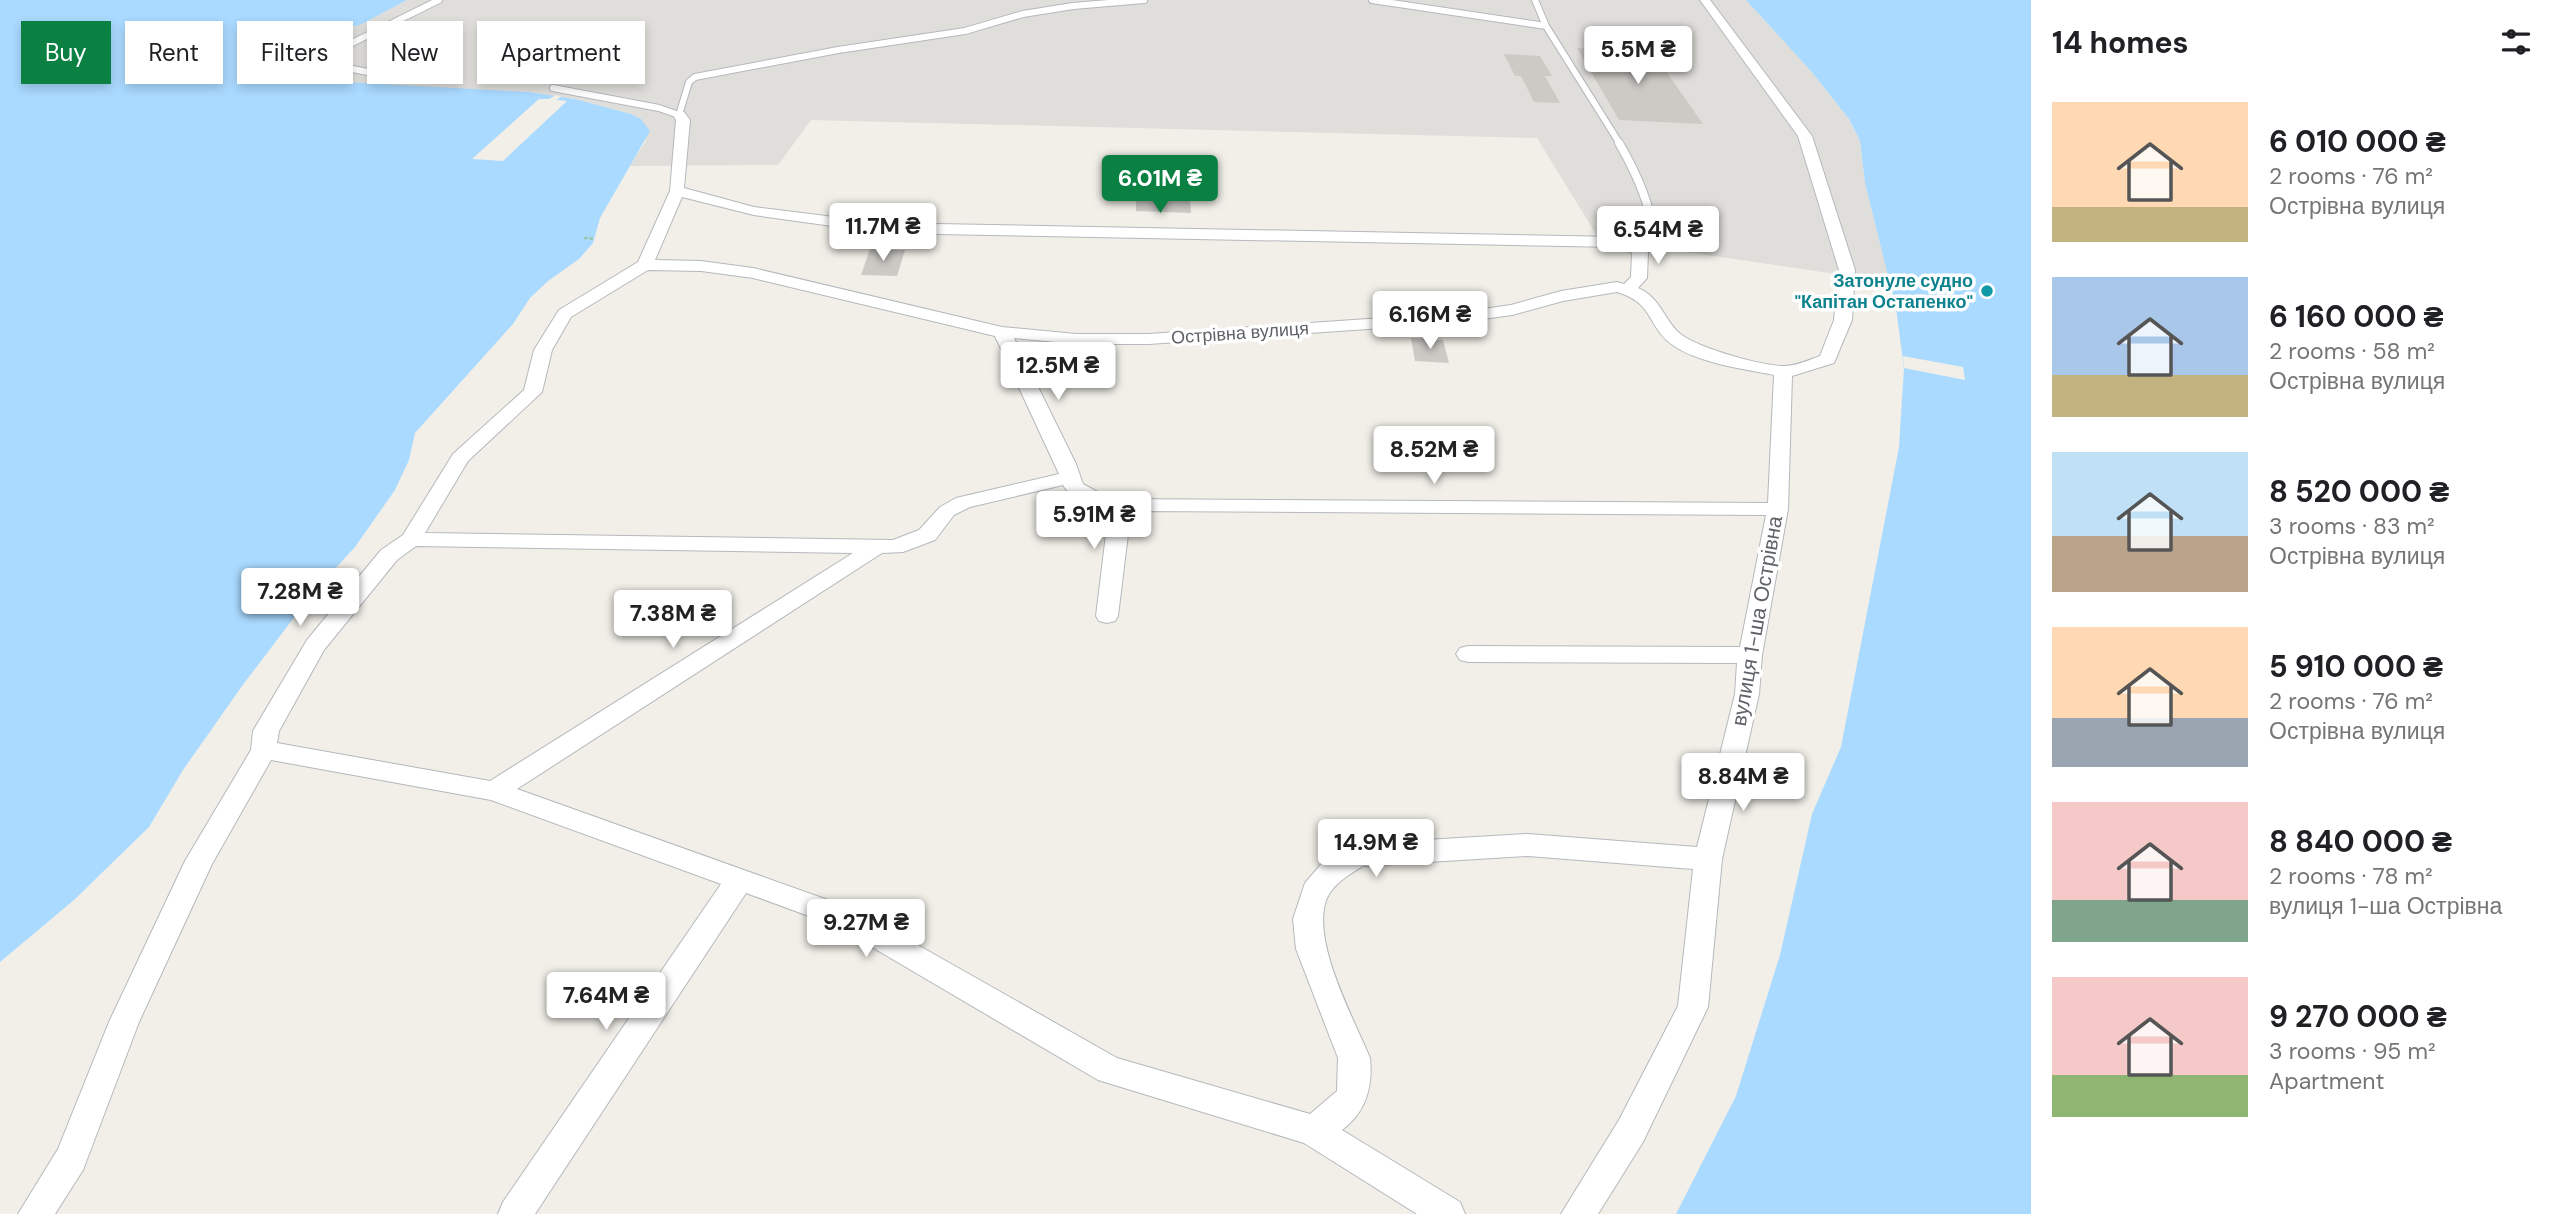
<!DOCTYPE html>
<meta charset="utf-8">
<style>
:root{--surface:#fff;--page:#f2f2f2;--text:#202124;--muted:#757577;--accent:#0b8043}
body{margin:0;font-family:"DM Sans",sans-serif;background:var(--page);color:var(--text);height:100vh;display:flex;flex-direction:column;font-size:26px;white-space:nowrap}
*{box-sizing:border-box;margin:0}
p{font-size:23px;color:var(--muted)}
.icon{flex:none;width:38px;height:38px;fill:none;stroke:currentColor;stroke-width:2;stroke-linecap:round;stroke-linejoin:round}
.map{position:relative;flex:1;overflow:hidden}
.sheet{display:flex;flex-direction:column;background:var(--surface);width:525px}
.sheet>*{flex:none}
.banner{position:absolute;left:21px;top:21px;width:665px;height:63px;display:flex;gap:14px}
.price{position:absolute;translate:-50% -60px;padding:0 16px;border-radius:7px;background:#fff;color:#222;font-size:23px;line-height:46px;filter:drop-shadow(0 2px 4px #0008)}
.price::after{content:'';position:absolute;left:50%;top:42px;width:21px;height:16px;margin-left:-10px;background:inherit;clip-path:polygon(0 0,100% 0,50% 100%)}
.price.selected{background:var(--accent);color:#fff}
ul{padding:0;list-style:none}
li{display:flex;align-items:center;gap:21px;height:175px;padding:0 21px}
li span{display:grid;place-items:center;flex:none;width:196px;height:140px;border-radius:0px;color:#555}
li>.icon{margin-inline-start:auto}
span .icon{width:84px;height:84px;fill:#fffc;stroke-width:1}
li b{font-size:30px}
h2{display:flex;justify-content:space-between;align-items:center;height:84px;padding:0 21px;font-size:30px}
.tag{padding:0 24px;border-radius:0px;background:var(--surface);box-shadow:0 4px 10px #0003;font-size:24px;line-height:63px}
.tag.selected{background:var(--accent);color:#fff}
main{display:flex;flex:1;min-height:0}
.map>svg:first-child{display:block}
</style>
<main>
<div class="map">
<svg width="2031" height="1214" viewBox="0 0 2031 1214">
<rect width="100%" height="100%" fill="#f1efe8"/>
<path fill="#e0deda" d="M407,0H1746L1810,70L1849,119L1860,141L1865,183L1890,282L1599,239L1537,138L811,120L778,165L629,166L646,141L631,114L575,99L529,92L344,83L309,80L289,76V71L317,51V47L309,42L307,38L310,36L360,25Z"/>
<path fill="#aadaff" d="M0,0H407L360,25L310,36L309,42L317,47L318,51L289,71V75L309,80L529,92L575,99L631,114L641,119L650,131L600,218L593,243L579,259L548,281L530,298L513,324L415,433L409,460L395,490L355,547L311,595L242,686L183,770L149,827L74,900L0,962Z
M1746,0H2031V1214H1676L1736,1096L1780,955L1812,814L1841,747L1899,447L1904,368L1896,308L1865,183L1860,141L1849,119L1810,70Z"/>
<path fill="#f1efe8" d="M556,95L561,96L557,100L567,101L503,161L472,159L539,99H549Z
M1903,356L1963,367L1965,380L1904,368Z"/>
<path fill="#cccac5" d="M1577,48L1652,51L1703,124L1619,120Z
M1504,54L1540,56L1552,76H1545L1560,103L1534,102L1521,76H1515Z
M1136,196L1190,198L1191,213L1136,211Z
M870,249L905,250L897,276L861,275Z
M1411,338L1443,340L1449,363L1415,361Z"/>
<g fill="none" stroke-linecap="round" stroke-linejoin="round">
<defs>
<path id="lane-far1" d="M1372,0L1546,26
M1535,0L1546,26L1620,144
M430,75L377,74L343,67L338,60L352,43L439,0
M553,88L659,108L679,115L689,82L695,77L838,50L965,31L1023,14L1073,6L1144,0"/>
<path id="lane" d="M1619,143C1636,172 1650,202 1654,236"/>
<path id="street" d="M1700,0H1710L1812,136L1855,270L1852,320L1834,363L1792,376L1788,509L1762,655L1759,694L1722,859L1708,1007L1643,1142L1598,1214H1561L1619,1120L1678,1006L1693,869L1528,856L1363,866C1350,874 1334,883 1327,898C1310,939 1353,1017 1370,1058C1373,1087 1366,1112 1342,1130L1460,1202L1465,1214H1417L1304,1143L1098,1080L836,926L746,893L535,1214H498L503,1202L721,884L491,800L271,760L212,864L139,1022L83,1170L55,1214H18L58,1149L109,1022L185,861L251,750L253,731L307,640L381,550L403,535L453,454L524,390L534,350L559,310L638,262L670,191L676,120L673,115L674,112H684L690,120L684,188L754,207L882,223L1620,237L1639,243L1648,252L1647,278L1638,288C1659,297 1663,316 1677,331C1692,347 1762,366 1784,366C1796,366 1809,360 1820,356L1834,320L1839,270L1798,136ZM682,197L754,215L882,233L1619,247L1632,253L1631,277L1624,284L1617,282L1561,291L1511,305L1455,313L1149,334H1076L1002,327L753,268L701,261L655,260ZM648,270L701,271L753,278L995,336L1059,474L956,498L940,507L919,530L893,540L425,533L468,461L542,392L552,350L571,317ZM1617,292C1655,303 1647,328 1674,346C1699,363 1744,369 1774,375L1768,503L1115,499L1105,496L1083,484L1076,464L1014,338L1076,344H1149L1455,323L1512,315L1563,301ZM1063,485C1073,502 1099,508 1117,511L1107,526L1096,616L1099,621L1107,623L1115,621L1118,616L1129,526L1138,511L1766,515L1740,647L1468,646L1460,648L1456,654L1460,660L1468,662L1737,663L1735,694L1697,847L1528,834L1358,844L1323,862L1305,883L1293,919L1296,949L1338,1058L1337,1091L1310,1114L1117,1058L856,910L517,789L882,553L903,552L935,540L954,515L970,507ZM416,546L853,553L490,781L277,743L279,731L324,650L397,560Z"/>
</defs>
<use href="#lane-far1" stroke="#b5b8bc" stroke-width="8"/>
<use href="#lane" stroke="#b5b8bc" stroke-width="10"/>
<use href="#street" stroke="#b5b8bc" stroke-width="2"/>
<path stroke="#9cc7a9" stroke-width="2.5" stroke-dasharray="3.5 2" stroke-linecap="butt" d="M584,238L595,239"/>
<use href="#lane-far1" stroke="#fff" stroke-width="6"/>
<use href="#lane" stroke="#fff" stroke-width="8"/>
<use href="#street" fill="#fff" fill-rule="evenodd"/>
</g>
<circle fill="#0f9aa8" stroke="#fff" stroke-width="2.5" cx="1987" cy="291" r="7"/>
<g text-anchor="middle" dominant-baseline="central" stroke-width="7" stroke-linejoin="round" paint-order="stroke">
<g font-size="18" font-weight="bold" fill="#0d838f" stroke="#fff" text-anchor="end">
<text x="1973" y="281">Затонуле судно<tspan x="1973" dy="21">"Капітан Остапенко"</tspan></text>
</g>
<g font-size="18" fill="#5f6368" stroke="#fff">
<text transform="translate(1240 333) rotate(-4)">Острівна вулиця</text>
</g>
<g font-size="21" fill="#5f6368" stroke="#fff">
<text transform="translate(1757 621) rotate(-80)">вулиця 1-ша Острівна</text>
</g>
</g>
</svg>
<b class="price" style="left:1638px;top:86px">5.5M ₴</b>
<b class="price selected" style="left:1160px;top:215px">6.01M ₴</b>
<b class="price" style="left:883px;top:263px">11.7M ₴</b>
<b class="price" style="left:1658px;top:266px">6.54M ₴</b>
<b class="price" style="left:1430px;top:351px">6.16M ₴</b>
<b class="price" style="left:1058px;top:402px">12.5M ₴</b>
<b class="price" style="left:1434px;top:486px">8.52M ₴</b>
<b class="price" style="left:1094px;top:551px">5.91M ₴</b>
<b class="price" style="left:300px;top:628px">7.28M ₴</b>
<b class="price" style="left:673px;top:650px">7.38M ₴</b>
<b class="price" style="left:1743px;top:813px">8.84M ₴</b>
<b class="price" style="left:1376px;top:879px">14.9M ₴</b>
<b class="price" style="left:866px;top:959px">9.27M ₴</b>
<b class="price" style="left:606px;top:1032px">7.64M ₴</b>
<div class="banner">
<a class="tag selected">Buy</a>
<a class="tag">Rent</a>
<a class="tag">Filters</a>
<a class="tag">New</a>
<a class="tag">Apartment</a>
</div>
</div>
<section class="sheet">
<h2>14 homes<svg class="icon" aria-label="filters" viewBox="0 0 24 24"><path d="M4 7h16M4 17h16"/><circle cx="9" cy="7" r="2"/><circle cx="15" cy="17" r="2"/></svg></h2>
<ul>
<li><span style="background:linear-gradient(#ffd9b3 75%,#c2b280 0)"><svg class="icon" aria-label="home" viewBox="0 0 24 24"><path d="M3 11l9-7 9 7M6 9v11h12V9"/></svg></span><div><b>6 010 000 ₴</b><p>2 rooms · 76 m²</p><p>Острівна вулиця</p></div></li>
<li><span style="background:linear-gradient(#a9c7e8 70%,#c2b280 0)"><svg class="icon" aria-label="home" viewBox="0 0 24 24"><path d="M3 11l9-7 9 7M6 9v11h12V9"/></svg></span><div><b>6 160 000 ₴</b><p>2 rooms · 58 m²</p><p>Острівна вулиця</p></div></li>
<li><span style="background:linear-gradient(#bfe0f5 60%,#b9a48a 0)"><svg class="icon" aria-label="home" viewBox="0 0 24 24"><path d="M3 11l9-7 9 7M6 9v11h12V9"/></svg></span><div><b>8 520 000 ₴</b><p>3 rooms · 83 m²</p><p>Острівна вулиця</p></div></li>
<li><span style="background:linear-gradient(#ffd9b3 65%,#9aa5b1 0)"><svg class="icon" aria-label="home" viewBox="0 0 24 24"><path d="M3 11l9-7 9 7M6 9v11h12V9"/></svg></span><div><b>5 910 000 ₴</b><p>2 rooms · 76 m²</p><p>Острівна вулиця</p></div></li>
<li><span style="background:linear-gradient(#f6c9c9 70%,#7fa58c 0)"><svg class="icon" aria-label="home" viewBox="0 0 24 24"><path d="M3 11l9-7 9 7M6 9v11h12V9"/></svg></span><div><b>8 840 000 ₴</b><p>2 rooms · 78 m²</p><p>вулиця 1-ша Острівна</p></div></li>
<li><span style="background:linear-gradient(#f6c9c9 70%,#8fb573 0)"><svg class="icon" aria-label="home" viewBox="0 0 24 24"><path d="M3 11l9-7 9 7M6 9v11h12V9"/></svg></span><div><b>9 270 000 ₴</b><p>3 rooms · 95 m²</p><p>Apartment</p></div></li>
</ul>
</section>
</main>
